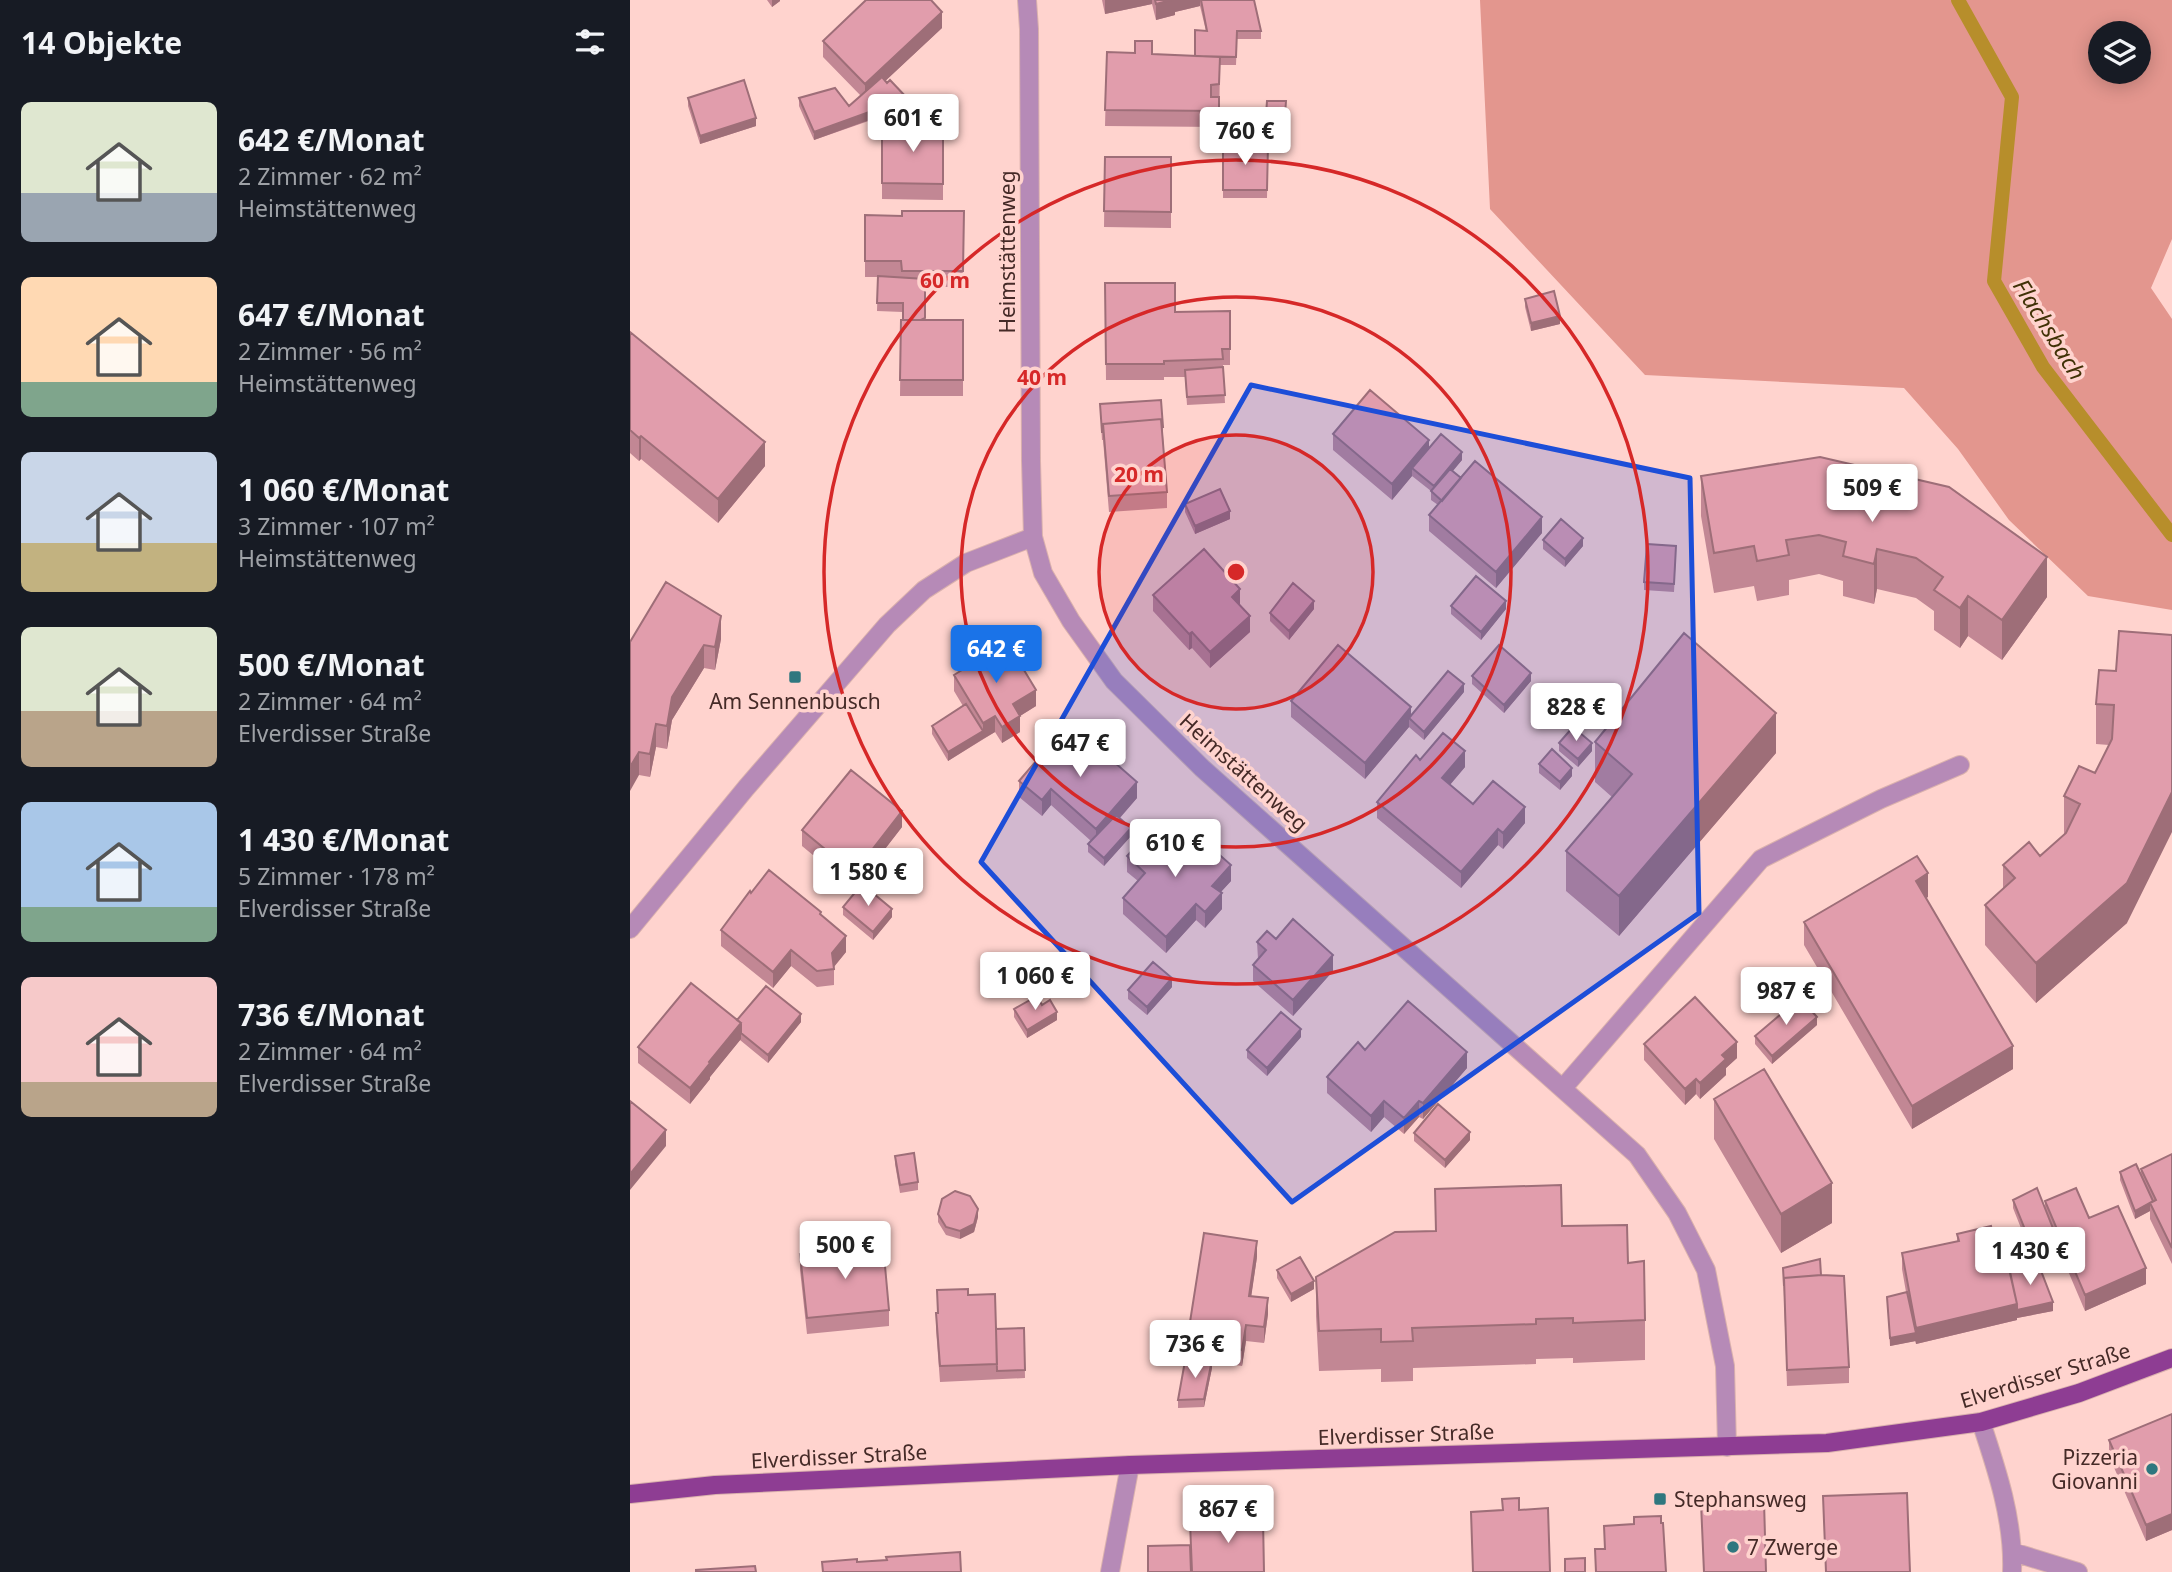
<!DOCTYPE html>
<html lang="de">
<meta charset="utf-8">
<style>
:root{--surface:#171b24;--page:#20242c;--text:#f1f3f6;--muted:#9ea1a6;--accent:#1a73e8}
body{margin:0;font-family:"Noto Sans",sans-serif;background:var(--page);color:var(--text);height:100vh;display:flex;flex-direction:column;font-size:26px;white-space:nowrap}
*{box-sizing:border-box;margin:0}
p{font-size:23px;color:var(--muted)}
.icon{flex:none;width:38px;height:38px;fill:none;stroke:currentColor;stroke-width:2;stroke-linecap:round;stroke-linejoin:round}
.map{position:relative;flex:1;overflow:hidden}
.panel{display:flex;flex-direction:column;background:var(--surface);width:630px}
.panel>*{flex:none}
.tools{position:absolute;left:1458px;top:21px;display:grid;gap:14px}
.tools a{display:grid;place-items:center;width:63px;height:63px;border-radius:50%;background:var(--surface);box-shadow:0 4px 18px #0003;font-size:35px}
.price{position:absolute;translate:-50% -60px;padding:0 16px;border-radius:7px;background:#fff;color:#222;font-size:23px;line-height:46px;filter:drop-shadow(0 2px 4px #0008)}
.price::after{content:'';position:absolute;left:50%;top:42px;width:21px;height:16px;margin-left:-10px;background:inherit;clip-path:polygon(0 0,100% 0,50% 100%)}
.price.active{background:var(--accent);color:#fff}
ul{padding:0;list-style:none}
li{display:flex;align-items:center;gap:21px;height:175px;padding:0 21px}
li span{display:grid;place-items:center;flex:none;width:196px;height:140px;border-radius:10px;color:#555}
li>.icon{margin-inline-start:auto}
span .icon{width:84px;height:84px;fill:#fffc;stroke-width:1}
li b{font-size:30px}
h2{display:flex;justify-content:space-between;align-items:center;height:84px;padding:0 21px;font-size:30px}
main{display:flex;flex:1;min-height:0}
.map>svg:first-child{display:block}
</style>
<main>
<section class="panel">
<h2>14 Objekte<svg class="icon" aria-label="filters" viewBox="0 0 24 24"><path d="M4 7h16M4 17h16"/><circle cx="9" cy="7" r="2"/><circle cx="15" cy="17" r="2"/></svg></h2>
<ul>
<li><span style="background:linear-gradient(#dfe7d0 65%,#9aa5b1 0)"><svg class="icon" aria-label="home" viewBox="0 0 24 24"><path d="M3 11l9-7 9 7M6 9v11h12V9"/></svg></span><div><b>642 €/Monat</b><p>2 Zimmer · 62 m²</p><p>Heimstättenweg</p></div></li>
<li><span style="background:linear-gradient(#ffd9b3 75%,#7fa58c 0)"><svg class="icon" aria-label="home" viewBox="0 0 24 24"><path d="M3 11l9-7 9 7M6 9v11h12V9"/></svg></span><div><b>647 €/Monat</b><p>2 Zimmer · 56 m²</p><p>Heimstättenweg</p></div></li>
<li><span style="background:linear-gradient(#c9d6e8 65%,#c2b280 0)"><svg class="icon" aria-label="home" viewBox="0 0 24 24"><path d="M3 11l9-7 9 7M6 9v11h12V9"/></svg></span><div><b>1 060 €/Monat</b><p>3 Zimmer · 107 m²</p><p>Heimstättenweg</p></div></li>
<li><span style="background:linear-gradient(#dfe7d0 60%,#b9a48a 0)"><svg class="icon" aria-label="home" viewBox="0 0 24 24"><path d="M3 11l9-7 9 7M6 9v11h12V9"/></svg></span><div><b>500 €/Monat</b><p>2 Zimmer · 64 m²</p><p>Elverdisser Straße</p></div></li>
<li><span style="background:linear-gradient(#a9c7e8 75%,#7fa58c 0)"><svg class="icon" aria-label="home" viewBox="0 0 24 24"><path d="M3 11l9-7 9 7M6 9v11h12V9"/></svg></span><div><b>1 430 €/Monat</b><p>5 Zimmer · 178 m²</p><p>Elverdisser Straße</p></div></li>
<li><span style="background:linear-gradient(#f6c9c9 75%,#b9a48a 0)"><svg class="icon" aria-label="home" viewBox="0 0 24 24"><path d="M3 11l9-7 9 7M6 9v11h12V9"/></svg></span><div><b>736 €/Monat</b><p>2 Zimmer · 64 m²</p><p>Elverdisser Straße</p></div></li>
</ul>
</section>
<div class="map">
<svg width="1542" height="1572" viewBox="0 0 1542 1572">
<rect width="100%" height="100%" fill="#ffd3ce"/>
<path fill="#e3968e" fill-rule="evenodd" d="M850,0H1542V239L1521,288L1542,319V610L1458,596L1379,520L1328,449L1274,388L1015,375L860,209ZM1508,33V72H1470V33Z"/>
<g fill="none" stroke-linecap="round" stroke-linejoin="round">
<path stroke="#b78e2b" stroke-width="14" d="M1328,0L1382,97L1364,281L1413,367L1542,535"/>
<defs>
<path id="minor" d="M397,0L399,29L401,461L403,537L413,573L441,621L484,681L572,768L1007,1155L1047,1213L1076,1270L1095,1366L1097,1447
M0,929L116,788L257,625L294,590L336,563L403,537
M933,1088L1131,859L1251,799L1330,765
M1351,1422C1367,1470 1384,1521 1382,1572
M1383,1552L1448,1572
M480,1572L500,1465"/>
<path id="major" d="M0,1494L85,1485L500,1465L1197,1443L1351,1422L1449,1393L1542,1358"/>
</defs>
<use href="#minor" stroke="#dab1ad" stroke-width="20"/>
<use href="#major" stroke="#dab1ad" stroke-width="20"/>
<use href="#minor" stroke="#b68ab7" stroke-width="18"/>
<use href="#major" stroke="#8e3d93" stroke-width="18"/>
</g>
<path fill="#c28794" d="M137,0H150V1L142,7Z
M472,0H624L631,31V39H607L606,65H590L589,127L475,126L477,52L565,56L576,31L570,6L545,12V15L526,20L522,4L475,14Z
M312,28L255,81L276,124H313V200L252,199V124L253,116L184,140L169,106V98L219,106L231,96L193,57V41Z
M58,98L126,126L70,144L58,106Z
M637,101H656L655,124L636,123Z
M593,145H638L637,198H593Z
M475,157H541V228L474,227Z
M334,211L333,287H295V320H333V396H270L271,320H273V312L247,311L248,277H235V215L272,216Z
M475,283L545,312L600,311V365H593L595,403L557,405L555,377H534V380H476Z
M895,299L930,324L901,331L895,307Z
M0,332L135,466L88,523L11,459L9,461L0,453Z
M470,404L533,427V435L537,492V508L479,512L473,440H472Z
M703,434L799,448L832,460L822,471L831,478L912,533L866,588L799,531V515L808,505L801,500V491L782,476L762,500L703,450Z
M1071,476L1417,597L1372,660L1338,636L1330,648L1304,630V611L1286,598L1247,589L1244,604L1213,596V581L1189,574L1159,580V595L1127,601L1124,586L1084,593L1071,516Z
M555,504L600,519L565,534L555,512Z
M913,540L953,546L935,567L913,549Z
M1046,554L1044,592L1014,590V582Z
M523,595L610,605L620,632L580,668L562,648L559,650L523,611Z
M821,606L876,609L851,640L821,614Z
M684,609L659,640L640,621V613Z
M91,639L85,670L74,668L42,720L37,749L26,747L20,777L9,775L0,642Z
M1486,671L1497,923L1406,1003L1355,945V905L1373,889V865L1410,856L1434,835V796L1465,773L1479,745L1466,744V704Z
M324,675L406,706L390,716V732L372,743L365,732L318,761L302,734V726L333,706L324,691Z
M842,676L901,681L874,713L842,684Z
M834,692L794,740L779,727L735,779L661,717V701L781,715Z
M965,742L1146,753L989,936L936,891V851L982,797L965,782Z
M929,743L962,751L948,767L929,751Z
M790,760L835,767L820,785L843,804L895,823L873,849L868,845L831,888L747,818V802Z
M909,764L942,776L930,790L909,773Z
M389,781L507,798L490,818L501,836L474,866L458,852V844L461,841L421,805L412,816L389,797Z
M272,827L224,889L172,846V830Z
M536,846L601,881L590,892L592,909L575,928L566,920L536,953L493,914V898L508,881L497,872V856Z
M121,893L191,915L216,952L204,967V985L187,987L161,966L143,988L91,946V930Z
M1298,897L1296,898L1383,1069L1282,1129L1174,945V922Z
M213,907L262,917L243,940L213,915Z
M646,939L703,971L663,1016L623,981V965L628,959L627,942Z
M542,987L517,1015L498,999V990Z
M412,1005L427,1020L397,1038L384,1017V1009Z
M107,1020L171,1022L138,1063L110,1040L80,1077V1079L60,1104L8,1063V1047Z
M1187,1025L1142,1064L1125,1044V1036Z
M671,1037L637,1076L617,1058V1050Z
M1014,1044L1107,1058L1096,1068V1075L1070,1099L1066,1094L1055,1105L1014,1060Z
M735,1050L837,1068L793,1119L789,1117L774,1134L754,1117L741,1132L697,1093V1077Z
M1084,1099L1202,1223L1151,1253L1084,1139Z
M784,1133L840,1140L815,1168L784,1141Z
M1542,1154V1264L1520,1219V1211L1505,1219L1490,1180V1172L1511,1175V1169Z
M265,1156L288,1182V1190L270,1193L265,1164Z
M805,1189L932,1226L998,1263L1015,1320V1360L943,1363V1358L906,1359V1364L783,1368V1381L751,1382V1369L689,1371L686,1316V1277L805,1231Z
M1383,1200L1415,1208V1201L1459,1218L1516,1284L1455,1311L1424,1238L1400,1251L1383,1208Z
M308,1214L348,1217L344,1232L330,1239L316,1235L308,1222Z
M1327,1234L1368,1260L1379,1269L1423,1311L1387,1318V1320L1286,1344L1285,1341L1260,1346L1257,1297L1276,1292L1272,1269V1253L1327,1242Z
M170,1254L259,1310V1326L177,1334L170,1270Z
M627,1257L621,1296L638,1314L634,1343L616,1341L612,1366L582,1361V1368L574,1407L548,1408V1400L575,1360L557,1357V1341Z
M1153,1268L1191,1275L1219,1367V1383L1157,1386Z
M647,1270L684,1289L661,1302L647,1278Z
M307,1290L338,1295L366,1329L394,1328L395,1378L310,1382L306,1329V1313H307Z
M1542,1414V1530L1516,1541L1479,1456V1440Z"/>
<path fill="#9e6e78" d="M142,0H150V1L142,7Z
M475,0H522V4L475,14Z
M541,0H570V6L545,12V15L526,20V4Z
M312,12V28L235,100V84Z
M253,107V115L184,140V132Z
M126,118V126L70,144V136Z
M930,316V324L901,331V323Z
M11,436V459L9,461V438Z
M799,440V456L782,468V476L762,500V484Z
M135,442V466L88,523V499Z
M832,452V460L804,494V486Z
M600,511V519L565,534V526Z
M912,517V533L866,588V572Z
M953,538V546L935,567V559Z
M1247,549V589L1244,604V564Z
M1417,557V597L1372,660V620Z
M610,589V605L602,597Z
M1338,596V636L1330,648V608Z
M684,601V609L659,640V631Z
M876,601V609L851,640V632Z
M91,616V639L85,670V647Z
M620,616V632L580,668V652Z
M562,632V648L559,650V634Z
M74,645V668L42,720L37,749V726L42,697Z
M901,673V681L874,713V705Z
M834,684V692L794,740V732Z
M406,690V706L390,716V732L372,743V727L383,704Z
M781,707V721L779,718V727L735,779V763Z
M1146,713V753L989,936V896Z
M365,716V732L353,739V723Z
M26,724V747L20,777V754Z
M353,731V739L318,761V752Z
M962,743V751L948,767V759Z
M835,751V767L812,794V778Z
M9,752V775L0,791V767Z
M942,768V776L930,790V782Z
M507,782V798L466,845V829Z
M421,789V805L412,816V800Z
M1542,792V832L1497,923L1406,1003V963Z
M895,807V823L873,849V833Z
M272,811V827L224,889V873Z
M501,828V836L474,866V858Z
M868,829V845L831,888V872Z
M601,865V881L582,902V886Z
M1298,873V897L1286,904V881Z
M592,893V909L575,928V912Z
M566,904V920L536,953V937Z
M262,909V917L243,940V932Z
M216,936V952L202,969V953Z
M161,950V966L143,988V972Z
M703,955V971L663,1016V1000Z
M542,978V987L517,1015V1007Z
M427,1012V1020L397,1038V1030Z
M171,1014V1022L138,1063V1055Z
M1187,1017V1025L1142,1064V1056Z
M111,1023V1039L80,1077V1079L60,1104V1088L79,1062Z
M671,1029V1037L637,1076V1068Z
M1107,1042V1058L1096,1068V1075L1070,1099V1083L1092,1055Z
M1383,1046V1069L1282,1129V1106Z
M837,1052V1068L793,1119V1103Z
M1066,1079V1094L1055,1105V1089Z
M754,1101V1117L741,1132V1116Z
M789,1101V1117L774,1134V1118Z
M36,1130V1146L0,1190V1174Z
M840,1132V1140L815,1168V1160Z
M1202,1183V1223L1151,1253V1214Z
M1520,1203V1211L1505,1219V1211Z
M348,1209V1217L344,1232L330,1239V1231Z
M1424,1231V1239L1400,1251V1242Z
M627,1241V1257L619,1312V1296Z
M1516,1268V1284L1455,1311V1295Z
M684,1281V1289L661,1302V1294Z
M638,1298V1314L634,1343V1327Z
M1423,1302V1311L1387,1318V1320L1286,1344V1328L1387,1304Z
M616,1325V1341L612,1366V1350Z
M1286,1333V1341L1260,1346V1338Z
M582,1360V1368L574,1407V1399Z
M1542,1514V1530L1516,1541V1525Z"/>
<path fill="#e19dac" stroke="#9e6e78" stroke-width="2" d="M236,0H301L312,12L235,84L193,41Z
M525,0H541L526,4Z
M571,0H624L631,31H607L606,57L565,56V30L577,31Z
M505,41H522V54L590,57L589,84L581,85V97H589V111L475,110L477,52L505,53Z
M252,77L257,83L260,80L277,98L276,123L252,124L253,107L184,132L169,98L205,88L219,106Z
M114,80L126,118L70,136L58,98Z
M637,101H656L655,115H636Z
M252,124H313V184L252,183Z
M593,145H638L637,190H593Z
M475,157H541V212L474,211Z
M272,211H334L333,271H272L271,261H235V215L272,216Z
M248,276L295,279V318L291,320H273V303H247Z
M475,283H545V312L600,311V349H592L593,359L534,361V364H476Z
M924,291L930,316L901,323L895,299Z
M271,320H333V380H270Z
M0,332L135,442L88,499L11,436L9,438L0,430Z
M593,367L595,395L557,397L555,370Z
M740,390L799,440L762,484L703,434Z
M531,400L533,427H532L531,419L473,424V432H472L470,404Z
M531,419L537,492L479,496L473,424Z
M811,434L832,452L804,486L782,468Z
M1190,457L1319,487L1417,557L1372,620L1338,596L1330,608L1304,590L1313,577L1286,558L1247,549L1244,564L1213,556L1216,542L1189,535L1156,540L1159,555L1127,561L1124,546L1084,553L1071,476Z
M845,461L912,517L866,572L799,515Z
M820,469L831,478L812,501L801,491Z
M590,489L600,511L565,526L555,504Z
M931,519L953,538L935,559L913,540Z
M1017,544L1046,546L1044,584L1014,582Z
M574,549L610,589L602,597L620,616L580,652L562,632L559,634L523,595Z
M846,576L876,601L851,632L821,606Z
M36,582L91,616L85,647L74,645L42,697L37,726L26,724L20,754L9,752L0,767V642Z
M663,583L684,601L659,631L640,613Z
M1489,631L1542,635V792L1497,883L1406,963L1355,905L1385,878L1373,865L1399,842L1410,856L1436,833L1450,804L1434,796L1449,766L1465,773L1482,739L1484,705L1466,704L1469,670L1486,671Z
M1054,633L1146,713L989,896L936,851L1002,774L965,742Z
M377,642L406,690L383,704L390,716L372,727L365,716L353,723L324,675Z
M708,645L781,707L735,763L661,701Z
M869,645L901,673L874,705L842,676Z
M818,671L834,684L794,732L779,718Z
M336,704L353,731L318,752L302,726Z
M943,727L962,743L948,759L929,743Z
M431,732L453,749L460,741L507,782L466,829L421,789L412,800L389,781Z
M813,733L835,751L812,778L843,804L863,781L895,807L873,833L868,829L831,872L747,802L786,755L790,760Z
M922,749L942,768L930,782L909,764Z
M221,770L272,811L224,873L172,830Z
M486,815L501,828L474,858L458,844Z
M557,826L601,865L582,886L592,893L575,912L566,904L536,937L493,898L515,873L497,856L520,831L536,846L539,845Z
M1287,856L1298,873L1286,881L1383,1046L1282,1106L1174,922Z
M139,870L191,912L190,914L216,936L202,953L204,969L187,971L161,950L143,972L91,930L120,891L121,893Z
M232,884L262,909L243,932L213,907Z
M663,919L703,955L663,1000L623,965L636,950L627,942L637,931L646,939Z
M523,962L542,978L517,1007L498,990Z
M61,983L111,1023L79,1062L80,1063L60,1088L8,1047Z
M136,986L171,1014L138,1055L111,1033V1023L107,1020Z
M407,996L412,1005L420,1000L427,1012L397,1030L384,1009Z
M1065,997L1107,1042L1092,1055L1096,1059L1070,1083L1066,1079L1055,1089L1014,1044Z
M1170,998L1187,1017L1142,1056L1125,1036Z
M778,1001L837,1052L793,1103L789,1101L774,1118L754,1101L741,1116L697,1077L728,1042L735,1050Z
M651,1012L671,1029L637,1068L617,1050Z
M1134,1069L1202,1183L1151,1214L1084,1099Z
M0,1101L36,1130L0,1174Z
M808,1104L840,1132L815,1160L784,1133Z
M284,1153L288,1182L270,1185L265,1156Z
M1542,1154V1248L1520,1203L1526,1200L1511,1169Z
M1506,1164L1523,1201L1505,1211L1490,1172Z
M931,1185L932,1226L997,1225L998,1263L1014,1261L1015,1320L943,1323V1318L906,1319V1324L782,1328L783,1341L751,1342V1329L689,1331L686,1277L765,1232L806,1231L805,1189Z
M1407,1188L1424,1231L1400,1242L1383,1200Z
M1446,1188L1459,1218L1488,1206L1516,1268L1455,1295L1415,1201Z
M325,1191L340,1196L348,1209L344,1224L330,1231L316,1227L308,1214L312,1199Z
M1361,1226L1368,1260L1377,1258L1387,1304L1286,1328L1272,1253L1329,1241L1327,1234Z
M574,1233L627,1241L619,1296L638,1298L634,1327L616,1325L612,1350L557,1341Z
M253,1244L259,1310L177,1318L170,1254Z
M670,1257L684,1281L661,1294L647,1270Z
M1190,1259L1191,1275L1154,1278V1286L1153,1268Z
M1408,1263L1423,1302L1387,1310V1304L1379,1269Z
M1191,1275L1214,1276L1219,1367L1157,1370L1154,1278Z
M338,1289V1295L365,1294L367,1364L310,1366L306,1313H308L307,1290Z
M1277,1292L1286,1333L1260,1338L1257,1297Z
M394,1328L395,1370L367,1371L366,1329Z
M582,1360L574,1399L548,1400L555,1361Z
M1542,1414V1514L1516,1525L1479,1440Z
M1277,1493L1280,1572H1196L1193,1496Z
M889,1498V1510L918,1508L920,1572H843L841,1512L873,1510L872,1499Z
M1134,1501L1136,1572H1074L1071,1503Z
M588,1511L611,1512V1520L633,1519L634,1572H562L560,1522L588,1521Z
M1031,1516V1523H1033L1036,1572H966L965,1549H975L974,1526L1004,1524V1517Z
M560,1545L561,1572H518V1546Z
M330,1552L331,1572H193L192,1562L227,1559V1562L257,1560L256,1557Z
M955,1558V1572H935V1559Z
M125,1566L126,1572H66V1570Z"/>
<path fill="#1d4ed8" fill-opacity="0.2" stroke="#1d4ed8" stroke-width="5" stroke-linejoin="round" d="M621,385L1060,478L1069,913L662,1202L351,862Z"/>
<circle cx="606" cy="572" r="137" fill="#d62828" fill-opacity=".12"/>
<g fill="none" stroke="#d62828" stroke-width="3.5">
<circle cx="606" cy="572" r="137"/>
<circle cx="606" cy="572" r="275"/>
<circle cx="606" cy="572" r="412"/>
</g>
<g fill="#2f777f" stroke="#ffd3ce" stroke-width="2.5">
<rect x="158" y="670" width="14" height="14" rx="3.5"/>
<circle cx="1522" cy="1469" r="7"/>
<rect x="1023" y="1492" width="14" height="14" rx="3.5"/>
<circle cx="1103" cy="1547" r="7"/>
</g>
<g text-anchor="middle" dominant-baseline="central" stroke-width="7" stroke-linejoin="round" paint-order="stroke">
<g font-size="21" fill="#452a27" stroke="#ffd3ce">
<text transform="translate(377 252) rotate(-90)">Heimstättenweg</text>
<text transform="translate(614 772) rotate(42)">Heimstättenweg</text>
<text transform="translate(1415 1375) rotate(-17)">Elverdisser Straße</text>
<text transform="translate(776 1434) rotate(-2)">Elverdisser Straße</text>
<text transform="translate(209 1456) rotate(-3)">Elverdisser Straße</text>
</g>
<g font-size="21" fill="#452a27" stroke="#ffd3ce" text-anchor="start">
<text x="165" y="701" text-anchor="middle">Am Sennenbusch</text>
<text x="1508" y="1457" text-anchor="end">Pizzeria<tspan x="1508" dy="24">Giovanni</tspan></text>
<text x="1044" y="1499">Stephansweg</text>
<text x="1117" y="1547">7 Zwerge</text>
</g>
<g font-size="23" font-style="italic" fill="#413106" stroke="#ffd3ce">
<text transform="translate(1420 329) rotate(58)">Flachsbach</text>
</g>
</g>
<circle cx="606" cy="572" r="10" fill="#d62828" stroke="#ffd3ce" stroke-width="3.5"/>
<g font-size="21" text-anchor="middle" font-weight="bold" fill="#d62828" stroke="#ffd3ce" stroke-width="7" stroke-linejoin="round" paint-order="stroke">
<text x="315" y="288">60 m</text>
<text x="412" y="385">40 m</text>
<text x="509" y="482">20 m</text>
</g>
</svg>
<div class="tools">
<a><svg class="icon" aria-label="layers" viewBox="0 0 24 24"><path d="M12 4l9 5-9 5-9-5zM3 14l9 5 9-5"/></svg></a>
</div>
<b class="price" style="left:283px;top:154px">601 €</b>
<b class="price" style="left:615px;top:167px">760 €</b>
<b class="price" style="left:1242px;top:524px">509 €</b>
<b class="price active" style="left:366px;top:685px">642 €</b>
<b class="price" style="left:946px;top:743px">828 €</b>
<b class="price" style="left:450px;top:779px">647 €</b>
<b class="price" style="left:545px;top:879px">610 €</b>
<b class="price" style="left:238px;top:908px">1 580 €</b>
<b class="price" style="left:405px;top:1012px">1 060 €</b>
<b class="price" style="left:1156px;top:1027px">987 €</b>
<b class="price" style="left:215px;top:1281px">500 €</b>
<b class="price" style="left:1400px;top:1287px">1 430 €</b>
<b class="price" style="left:565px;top:1380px">736 €</b>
<b class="price" style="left:598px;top:1545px">867 €</b>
</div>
</main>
